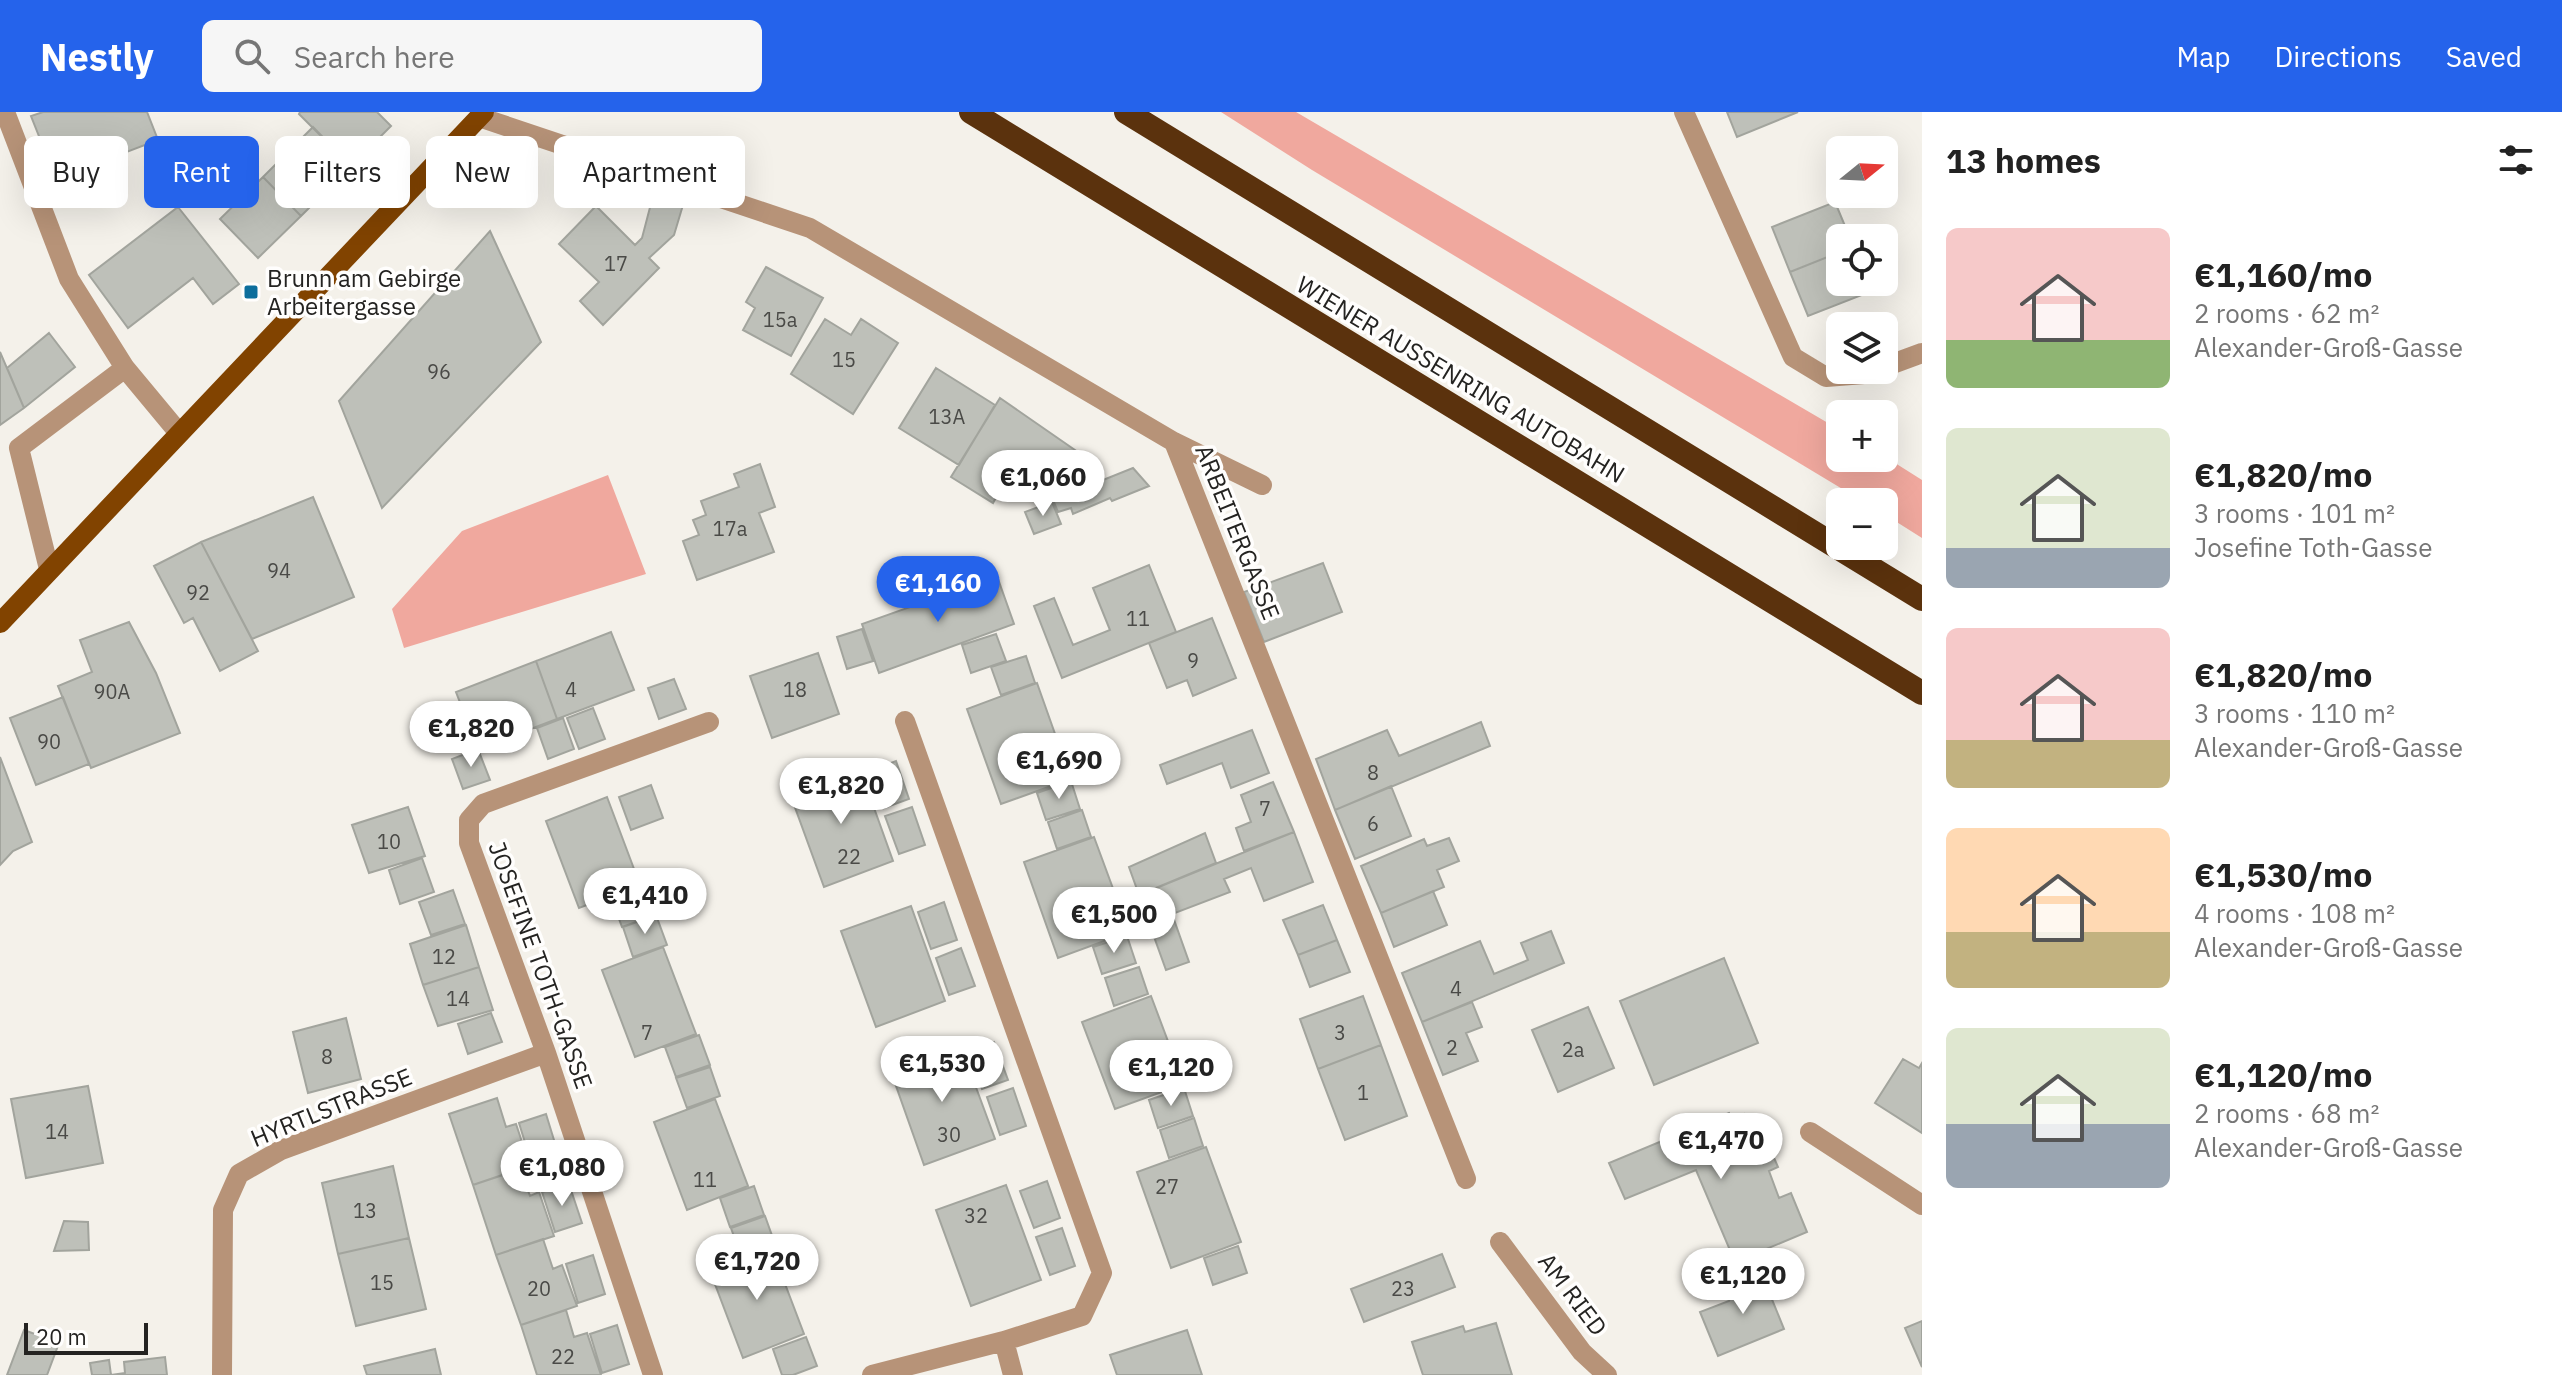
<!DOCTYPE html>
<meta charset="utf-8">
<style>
:root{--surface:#fff;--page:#f6f6f6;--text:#222;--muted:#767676;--accent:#2563eb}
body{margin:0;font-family:"IBM Plex Sans",sans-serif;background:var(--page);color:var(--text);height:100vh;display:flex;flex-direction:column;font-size:30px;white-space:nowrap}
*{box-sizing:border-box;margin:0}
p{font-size:26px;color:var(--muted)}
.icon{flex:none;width:44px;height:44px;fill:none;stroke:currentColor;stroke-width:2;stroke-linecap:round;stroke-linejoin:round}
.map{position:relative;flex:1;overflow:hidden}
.side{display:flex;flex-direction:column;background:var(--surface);width:640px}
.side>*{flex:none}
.hud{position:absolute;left:24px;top:24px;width:760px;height:72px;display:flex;gap:16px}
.needle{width:52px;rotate:72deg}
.fabs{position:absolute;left:1826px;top:24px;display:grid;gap:16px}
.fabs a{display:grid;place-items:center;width:72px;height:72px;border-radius:12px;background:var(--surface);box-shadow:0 8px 32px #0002;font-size:40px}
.scale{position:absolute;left:24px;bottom:20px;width:124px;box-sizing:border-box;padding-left:8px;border:4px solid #242321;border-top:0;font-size:22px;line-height:28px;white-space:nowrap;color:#242321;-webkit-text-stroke:6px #fffefd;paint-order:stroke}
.price{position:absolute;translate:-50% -68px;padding:0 18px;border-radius:28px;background:#fff;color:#222;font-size:26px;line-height:52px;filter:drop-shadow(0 2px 4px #0008)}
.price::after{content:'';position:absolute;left:50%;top:48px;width:24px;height:18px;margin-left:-12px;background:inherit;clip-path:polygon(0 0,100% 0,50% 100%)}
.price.on{background:var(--accent);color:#fff}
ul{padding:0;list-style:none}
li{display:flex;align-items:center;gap:24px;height:200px;padding:0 24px}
li span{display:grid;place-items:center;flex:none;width:224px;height:160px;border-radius:12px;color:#555}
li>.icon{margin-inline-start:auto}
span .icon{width:96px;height:96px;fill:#fffc;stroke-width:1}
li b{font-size:34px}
h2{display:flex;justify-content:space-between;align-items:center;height:96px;padding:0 24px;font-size:34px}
.pill{padding:0 28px;border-radius:12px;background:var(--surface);box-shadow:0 8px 32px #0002;font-size:28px;line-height:72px}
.pill.on{background:var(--accent);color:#fff}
header{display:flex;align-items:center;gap:48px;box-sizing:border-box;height:112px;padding:0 40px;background:var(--accent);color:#fff}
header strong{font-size:38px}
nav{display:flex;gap:44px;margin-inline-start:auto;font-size:28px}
.search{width:560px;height:72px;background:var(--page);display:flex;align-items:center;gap:20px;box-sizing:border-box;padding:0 28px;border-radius:12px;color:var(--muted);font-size:30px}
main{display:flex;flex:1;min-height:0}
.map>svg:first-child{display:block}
</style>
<header>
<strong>Nestly</strong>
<div class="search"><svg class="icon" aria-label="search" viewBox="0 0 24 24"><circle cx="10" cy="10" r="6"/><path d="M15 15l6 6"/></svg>Search here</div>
<nav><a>Map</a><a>Directions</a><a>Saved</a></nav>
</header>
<main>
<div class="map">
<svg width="1922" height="1263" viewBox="0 0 1922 1263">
<rect width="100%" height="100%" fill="#f4f1ea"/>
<path fill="#f0a89e" d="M1221,0H1296L1840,318V346L1884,344L1922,368V426L1884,402V390H1864L1312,58Z
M608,363L646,462L404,536L392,497L462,419Z"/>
<path fill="#bec0b9" stroke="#a2a49d" stroke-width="2" d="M43,0H147L158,28L56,67L31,4Z
M300,0H377L391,14L351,54L299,2Z
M1727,0H1798L1737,25Z
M313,15L351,54L301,104L263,65Z
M263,65L301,104L258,146L220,107Z
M653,84L683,93L674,123L649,146L659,156L603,213L580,189L599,170L559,132L596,94L635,133L642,126Z
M1835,90L1850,126H1840V140L1790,160L1772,115Z
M178,95L239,172L213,192L193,166L128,216L89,163Z
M490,119L541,230L382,396L339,289Z
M1840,140V170H1868L1872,179L1808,204L1790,160Z
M766,155L823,186L791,244L743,218L755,196L746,190Z
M825,207L851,223L861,207L898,231L853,302L791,262Z
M49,221L75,255L24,296L7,256Z
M0,240L24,296L0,313Z
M936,256L995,293L959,353L899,316Z
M1000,286L1098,354L1046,375L999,380L993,391L951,365Z
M760,352L775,395L759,401L774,440L697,468L683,429L699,423L693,408L706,403L701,389L739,375L734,362Z
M1133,356L1149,374L1112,389L1110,386L1073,402L1071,396L1058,400L1053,388Z
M313,385L354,485L252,527L201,430Z
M1052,390L1061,412L1034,422L1025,400Z
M201,430L258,539L220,559L193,506L184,511L154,454Z
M1323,451L1342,500L1264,530L1244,480Z
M1149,453L1176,520L1062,566L1034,494L1054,486L1073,533L1110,518L1093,476Z
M997,464L1014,512L879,561L862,512Z
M1212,506L1236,566L1193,584L1187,568L1167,576L1149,531Z
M129,510L156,561L180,621L91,656L58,574L92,560L80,528Z
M862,517L873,549L847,557L837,525Z
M611,520L634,578L557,607L536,549Z
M996,522L1006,549L971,561L962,533Z
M818,541L839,602L772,626L750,564Z
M1026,544L1035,571L1001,583L991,555Z
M536,549L557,607L478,637L456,580Z
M674,567L686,597L659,607L648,576Z
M1037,571L1071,667L1001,692L967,597Z
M63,585L89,652L36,673L10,606Z
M593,596L605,627L579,637L567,606Z
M563,606L574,637L548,647L537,616Z
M1481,610L1490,634L1335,698L1316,647L1387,618L1399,644Z
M1252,618L1269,661L1231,676L1222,651L1167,672L1160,653Z
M478,637L490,668L463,677L452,647Z
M0,645L32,730L13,739L0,753Z
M896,649L909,687L884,696L870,659Z
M859,654L893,749L824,775L789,679Z
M1071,669L1080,697L1046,708L1037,681Z
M1273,670L1294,720L1244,739L1236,716L1251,710L1241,683Z
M651,673L663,706L631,718L619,685Z
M1391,674L1411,724L1355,747L1335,698Z
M607,685L640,773L579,796L546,709Z
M408,695L425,744L369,761L352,713Z
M912,695L925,733L899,742L885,704Z
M1082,698L1091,725L1057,737L1048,710Z
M1294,720L1313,770L1264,789L1251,756L1224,767L1230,780L1172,802L1189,850L1166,858L1139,783Z
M1205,721L1216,751L1139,783L1129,755Z
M1094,725L1129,820L1058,846L1024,750Z
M1449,726L1459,749L1437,758L1444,775L1381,801L1361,754L1424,727L1427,734Z
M422,746L434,780L400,792L389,758Z
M644,773L656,803L622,815L611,785Z
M453,778L465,812L431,823L419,790Z
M1433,779L1447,813L1394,835L1381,801Z
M944,790L957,828L931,837L918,800Z
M1323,793L1337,828L1298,843L1283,808Z
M911,794L945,889L876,915L841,819Z
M656,803L667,833L633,845L623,815Z
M466,813L479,855L423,873L410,832Z
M1551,819L1564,851L1422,910L1402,861L1480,829L1494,862L1528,848L1521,831Z
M1127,824L1136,851L1102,862L1093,835Z
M1337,828L1350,860L1310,875L1298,843Z
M663,835L696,922L635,945L602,858Z
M961,836L975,874L949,883L936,846Z
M1724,846L1758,931L1654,973L1620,889Z
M479,855L493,898L438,914L423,873Z
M1139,855L1148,882L1114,894L1105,866Z
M1151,884L1184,972L1115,997L1082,910Z
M1363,884L1381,933L1318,957L1300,907Z
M1472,890L1482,915L1466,921L1478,949L1443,963L1422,910Z
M1588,895L1614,956L1558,980L1532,918Z
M491,901L502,930L468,942L458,912Z
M346,906L361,967L308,981L293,920Z
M699,923L710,953L676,965L665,935Z
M994,930L1008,968L982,977L968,940Z
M960,932L995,1027L924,1053L890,957Z
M1381,933L1407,1004L1345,1028L1318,957Z
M1903,947L1919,956L1922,951V1021L1875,991Z
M710,955L720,984L687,996L676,966Z
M88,974L103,1051L26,1066L11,987Z
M1013,976L1026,1014L1000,1023L987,985Z
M1184,976L1193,1004L1158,1016L1149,988Z
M497,986L506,1015L516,1012L530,1054L473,1073L449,1002Z
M715,987L748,1074L687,1098L654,1010Z
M1729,1001L1732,1007L1744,1002L1756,1029L1765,1025L1778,1055L1769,1059L1779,1086L1791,1081L1807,1120L1735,1150L1696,1058L1625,1087L1609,1051Z
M546,1002L558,1041L531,1050L519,1011Z
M1194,1006L1203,1034L1169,1046L1160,1018Z
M1206,1035L1241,1130L1171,1156L1137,1060Z
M393,1054L409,1126L338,1142L322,1071Z
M520,1057L530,1084L539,1080L554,1124L496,1143L473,1073Z
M1047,1069L1060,1106L1034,1116L1020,1079Z
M569,1072L582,1111L555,1120L542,1080Z
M1006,1073L1041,1168L971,1194L936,1098Z
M754,1074L764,1103L730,1115L720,1086Z
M765,1104L775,1132L741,1144L731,1116Z
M64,1109L88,1110L89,1138L54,1139Z
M1062,1116L1075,1154L1050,1163L1036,1125Z
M409,1126L426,1197L356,1214L338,1142Z
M543,1127L553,1157L562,1153L577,1194L521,1213L496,1143Z
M1238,1134L1247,1161L1213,1173L1204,1146Z
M771,1135L804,1222L743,1246L710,1159Z
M1442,1142L1455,1175L1364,1210L1351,1177Z
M593,1143L605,1182L578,1191L566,1152Z
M1760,1158L1784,1217L1718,1244L1700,1200L1729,1189L1737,1167Z
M566,1198L574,1225L587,1221L601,1263H537L521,1213Z
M1922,1209V1255L1905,1216Z
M1496,1211L1512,1263H1423L1412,1230L1463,1214L1465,1220Z
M617,1213L629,1252L602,1261L590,1222Z
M24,1218L59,1231L47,1263H7Z
M1187,1218L1202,1263H1117L1110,1243Z
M806,1225L817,1254L793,1263H782L773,1237Z
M435,1237L441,1263H367L364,1254Z
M165,1245L167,1263H92L90,1251L109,1248L111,1263L125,1261L124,1250Z"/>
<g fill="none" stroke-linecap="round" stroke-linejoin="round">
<path stroke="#b79378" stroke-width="20" d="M5,0L69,167L125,256L179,321
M1684,0L1793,245L1826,265L1864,262L1875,258
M479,5L810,116L1174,330L1262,373
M1884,255L1922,241
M1174,330L1466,1067
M49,457L19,336L125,256
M1810,1020L1922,1093
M1500,1130L1582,1240L1607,1263
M1004,1229L1013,1263
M222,1263L223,1098L239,1062L281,1038L546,941
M653,1263L546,941L469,731V708L483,692L709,610
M872,1263L1004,1229L1082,1204L1102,1161L905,609"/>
<path stroke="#814300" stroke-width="20" d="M0,511L484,0"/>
<path stroke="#5b320d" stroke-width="24" d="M971,0L1922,581
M1126,0L1922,487"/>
</g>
<rect fill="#0d6e9c" stroke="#fffefd" stroke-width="3" x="243" y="172" width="16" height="16" rx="4"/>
<g text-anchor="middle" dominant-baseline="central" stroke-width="7" stroke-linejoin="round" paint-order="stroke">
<g font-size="20" fill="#4a4a47">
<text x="616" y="151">17</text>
<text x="780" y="207">15a</text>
<text x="844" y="247">15</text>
<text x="439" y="259">96</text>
<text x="947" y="304">13A</text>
<text x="730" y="416">17a</text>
<text x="279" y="458">94</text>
<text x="198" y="480">92</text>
<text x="1138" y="506">11</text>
<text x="1193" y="548">9</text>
<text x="571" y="577">4</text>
<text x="795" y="577">18</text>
<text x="112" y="579">90A</text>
<text x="49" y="629">90</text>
<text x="1373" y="660">8</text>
<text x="1265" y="696">7</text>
<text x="1373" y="711">6</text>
<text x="389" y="729">10</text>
<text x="849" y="744">22</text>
<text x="444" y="844">12</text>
<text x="1456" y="876">4</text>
<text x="458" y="886">14</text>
<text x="647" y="920">7</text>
<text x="1340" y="920">3</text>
<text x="1452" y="935">2</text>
<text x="1573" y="937">2a</text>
<text x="327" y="944">8</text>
<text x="1363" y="980">1</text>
<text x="57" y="1019">14</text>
<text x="949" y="1022">30</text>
<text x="705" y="1067">11</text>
<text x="1167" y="1074">27</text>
<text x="365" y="1098">13</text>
<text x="976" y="1103">32</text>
<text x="382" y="1170">15</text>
<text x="539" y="1176">20</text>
<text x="1403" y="1176">23</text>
<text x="563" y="1244">22</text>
</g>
<g font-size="24" fill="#242321" stroke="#fffefd" text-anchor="start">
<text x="267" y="166">Brunn am Gebirge<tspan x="267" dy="28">Arbeitergasse</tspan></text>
</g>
<g font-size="24" fill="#242321" stroke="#fffefd">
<text transform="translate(1461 267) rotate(31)">WIENER AUSSENRING AUTOBAHN</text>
<text transform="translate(1238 420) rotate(68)">ARBEITERGASSE</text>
<text transform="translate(541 853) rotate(70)">JOSEFINE TOTH-GASSE</text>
<text transform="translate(331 995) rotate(-22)">HYRTLSTRASSE</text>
<text transform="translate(1573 1182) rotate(53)">AM RIED</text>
</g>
</g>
</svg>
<div class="fabs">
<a><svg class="needle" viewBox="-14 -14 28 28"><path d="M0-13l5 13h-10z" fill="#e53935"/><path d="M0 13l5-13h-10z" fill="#767676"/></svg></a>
<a><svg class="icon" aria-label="locate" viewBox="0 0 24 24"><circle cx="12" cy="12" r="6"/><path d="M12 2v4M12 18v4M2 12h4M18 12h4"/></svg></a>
<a><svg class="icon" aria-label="layers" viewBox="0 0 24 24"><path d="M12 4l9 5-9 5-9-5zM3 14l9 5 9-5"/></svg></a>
<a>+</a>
<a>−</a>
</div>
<div class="scale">20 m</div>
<b class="price" style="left:1043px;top:406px">€1,060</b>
<b class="price on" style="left:938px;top:512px">€1,160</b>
<b class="price" style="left:471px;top:657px">€1,820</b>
<b class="price" style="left:1059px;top:689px">€1,690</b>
<b class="price" style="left:841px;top:714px">€1,820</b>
<b class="price" style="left:645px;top:824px">€1,410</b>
<b class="price" style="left:1114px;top:843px">€1,500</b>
<b class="price" style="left:942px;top:992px">€1,530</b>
<b class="price" style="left:1171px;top:996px">€1,120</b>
<b class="price" style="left:1721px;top:1069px">€1,470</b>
<b class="price" style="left:562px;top:1096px">€1,080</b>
<b class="price" style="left:757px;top:1190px">€1,720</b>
<b class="price" style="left:1743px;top:1204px">€1,120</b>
<div class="hud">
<a class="pill">Buy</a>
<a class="pill on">Rent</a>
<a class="pill">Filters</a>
<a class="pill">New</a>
<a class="pill">Apartment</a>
</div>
</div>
<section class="side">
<h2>13 homes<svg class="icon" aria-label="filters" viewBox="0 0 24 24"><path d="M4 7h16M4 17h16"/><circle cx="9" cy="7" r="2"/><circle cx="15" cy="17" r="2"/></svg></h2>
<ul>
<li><span style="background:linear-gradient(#f6c9c9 70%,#8fb573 0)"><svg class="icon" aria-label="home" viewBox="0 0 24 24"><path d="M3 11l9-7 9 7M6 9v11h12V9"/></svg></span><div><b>€1,160/mo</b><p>2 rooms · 62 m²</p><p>Alexander-Groß-Gasse</p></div></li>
<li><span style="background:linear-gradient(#dfe7d0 75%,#9aa5b1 0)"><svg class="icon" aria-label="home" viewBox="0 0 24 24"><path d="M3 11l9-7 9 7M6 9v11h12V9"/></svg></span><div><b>€1,820/mo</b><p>3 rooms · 101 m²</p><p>Josefine Toth-Gasse</p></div></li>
<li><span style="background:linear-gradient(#f6c9c9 70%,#c2b280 0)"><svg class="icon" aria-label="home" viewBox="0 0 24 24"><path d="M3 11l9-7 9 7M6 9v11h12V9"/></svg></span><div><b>€1,820/mo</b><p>3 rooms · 110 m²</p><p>Alexander-Groß-Gasse</p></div></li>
<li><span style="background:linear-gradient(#ffd9b3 65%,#c2b280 0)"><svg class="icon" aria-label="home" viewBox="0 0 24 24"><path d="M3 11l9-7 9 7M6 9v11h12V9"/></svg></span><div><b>€1,530/mo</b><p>4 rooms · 108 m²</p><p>Alexander-Groß-Gasse</p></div></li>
<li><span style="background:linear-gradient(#dfe7d0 60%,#9aa5b1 0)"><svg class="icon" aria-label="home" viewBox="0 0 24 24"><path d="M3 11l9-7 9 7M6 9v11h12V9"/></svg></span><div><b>€1,120/mo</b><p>2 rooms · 68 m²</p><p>Alexander-Groß-Gasse</p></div></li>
</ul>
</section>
</main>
